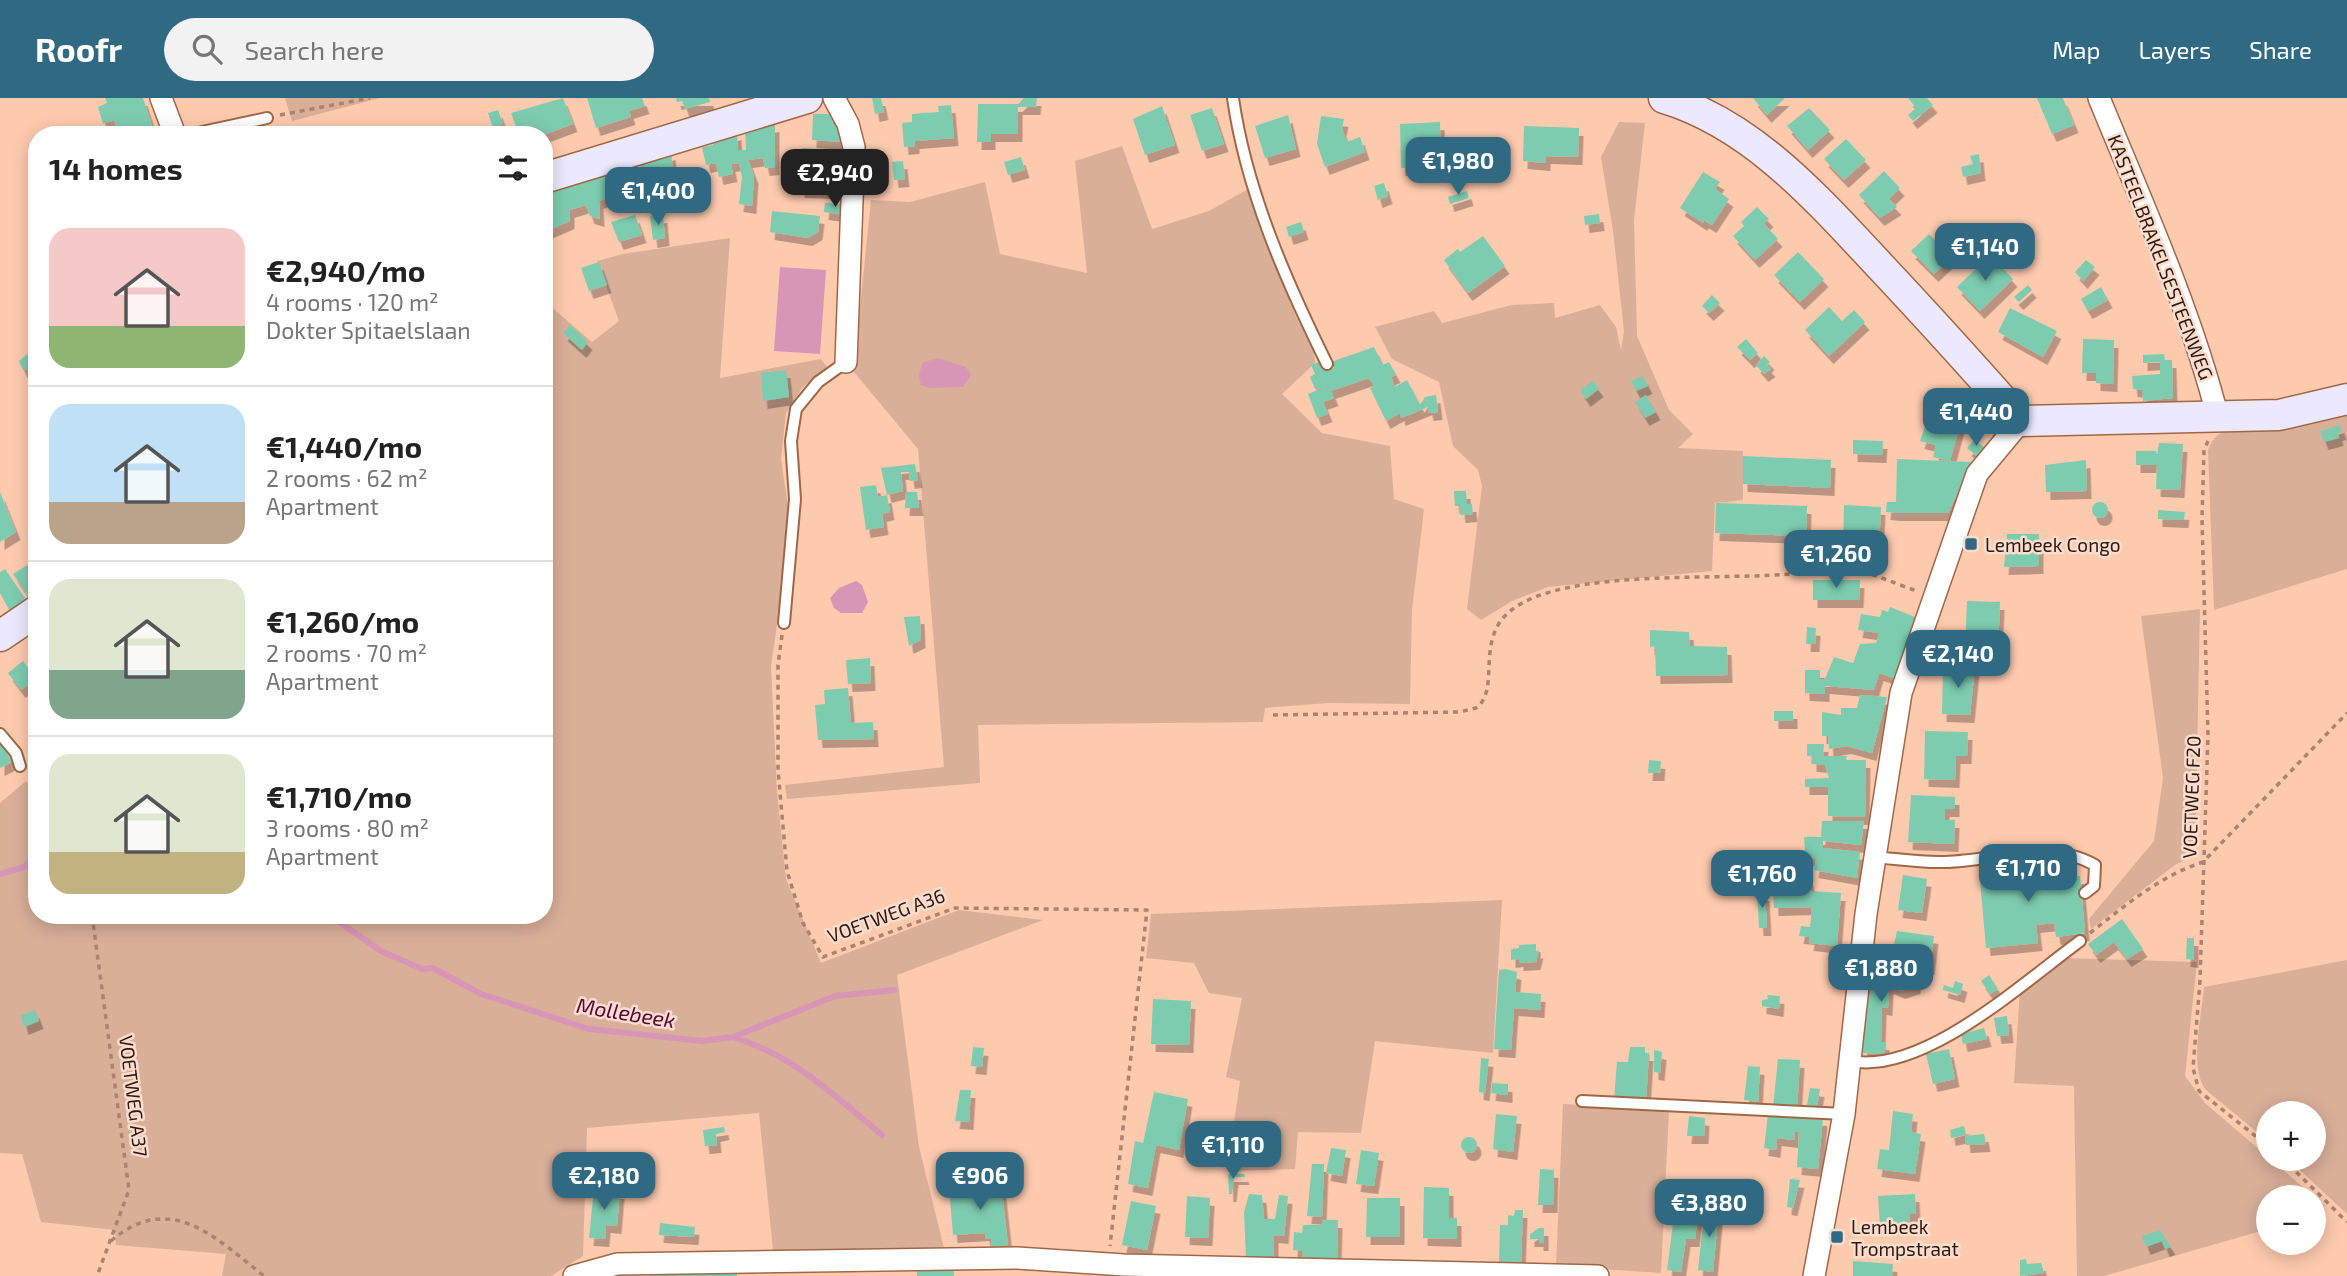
<!DOCTYPE html>
<meta charset="utf-8">
<style>
:root{--surface:#fff;--page:#f2f2f2;--text:#222;--muted:#767676;--line:#e0e0e0;--accent:#306982}
body{margin:0;font-family:"Exo 2",sans-serif;background:var(--page);color:var(--text);height:100vh;display:flex;flex-direction:column;font-size:26px;white-space:nowrap}
*{box-sizing:border-box;margin:0}
p{font-size:23px;color:var(--muted)}
.icon{flex:none;width:38px;height:38px;fill:none;stroke:currentColor;stroke-width:2;stroke-linecap:round;stroke-linejoin:round}
.map{position:relative;flex:1;overflow:hidden}
.panel{position:absolute;left:28px;top:28px;width:525px;height:798px;display:flex;flex-direction:column;background:var(--surface);border-radius:28px;box-shadow:0 4px 18px #0003}
.panel>*{flex:none}
.controls{position:absolute;left:2256px;top:1003px;display:grid;gap:14px}
.controls a{display:grid;place-items:center;width:70px;height:70px;border-radius:50%;background:var(--surface);box-shadow:0 4px 18px #0003;font-size:35px}
.price{position:absolute;translate:-50% -60px;padding:0 16px;border-radius:14px;background:var(--accent);color:#fff;font-size:23px;line-height:46px;filter:drop-shadow(0 2px 4px #0008)}
.price::after{content:'';position:absolute;left:50%;top:42px;width:21px;height:16px;margin-left:-10px;background:inherit;clip-path:polygon(0 0,100% 0,50% 100%)}
.price.selected{background:#222;color:#fff}
ul{padding:0;list-style:none}
li{display:flex;align-items:center;gap:21px;height:175px;padding:0 21px}
li+li{border-top:2px solid var(--line)}
li span{display:grid;place-items:center;flex:none;width:196px;height:140px;border-radius:21px;color:#555}
li>.icon{margin-inline-start:auto}
span .icon{width:84px;height:84px;fill:#fffc;stroke-width:1}
li b{font-size:30px}
h2{display:flex;justify-content:space-between;align-items:center;height:84px;padding:0 21px;font-size:30px}
header{display:flex;align-items:center;gap:42px;box-sizing:border-box;height:98px;padding:0 35px;background:var(--accent);color:#fff}
header strong{font-size:33px}
nav{display:flex;gap:38px;margin-inline-start:auto;font-size:24px}
.search{width:490px;height:63px;background:var(--page);display:flex;align-items:center;gap:18px;box-sizing:border-box;padding:0 24px;border-radius:38px;color:var(--muted);font-size:26px}
.map>svg:first-child{display:block}
</style>
<header>
<strong>Roofr</strong>
<div class="search"><svg class="icon" aria-label="search" viewBox="0 0 24 24"><circle cx="10" cy="10" r="6"/><path d="M15 15l6 6"/></svg>Search here</div>
<nav><a>Map</a><a>Layers</a><a>Share</a></nav>
</header>
<div class="map">
<svg width="2347" height="1178" viewBox="0 0 2347 1178">
<defs>
<filter id="shadow"><feDropShadow dx="4.5" dy="8" stdDeviation="0" flood-color="#0004"/></filter>
</defs>
<rect width="100%" height="100%" fill="#fdcaae"/>
<path fill="#d9af98" d="M285,0H380L292,23Z
M1619,24L1645,25L1634,122L1637,238L1669,312L1693,336L1678,350L1743,353V402L1715,405L1712,473L1548,489L1512,503L1481,522L1467,511L1482,388L1478,372L1453,348L1439,284L1392,261L1375,229L1434,213L1442,225L1512,207L1554,205L1555,220L1600,207L1616,229L1621,252L1624,233L1613,133L1601,59Z
M1122,48L1152,131L1209,113L1248,91L1296,219L1314,254L1315,265L1282,296L1322,335L1390,348L1394,401L1424,411L1412,512L1410,606L1328,605L1265,610L1263,624L978,627L980,685L787,701L785,687L944,669L918,351L849,268L857,239L871,102L910,104L985,84L1000,156L1087,175L1075,63Z
M730,140L720,280L821,261L827,269L803,289L786,315L781,361L789,415L783,485L771,568L777,694L786,781L821,865L959,812L1043,822L897,877L919,1049L945,1154L773,1152L759,1015L587,1030L583,1158L551,1178H222L226,1156L116,1147L115,1132L41,1124L22,1056L0,1055V705L26,683L37,695V817H544V216L550,208L592,244L619,223L597,163L623,156Z
M2347,317V471L2214,512L2208,352C2211,345 2214,339 2221,335C2250,321 2314,320 2347,317Z
M2200,511L2195,757L2175,767L2091,831L2089,821L2154,743L2163,680L2141,518Z
M1502,802L1493,955L1375,943L1361,1035L1298,1034L1295,1071L1227,1073L1240,983L1226,979L1242,900L1209,895L1194,865L1146,860L1151,816Z
M2064,860L2197,864L2185,978L2205,1005L2325,1108L2322,1115L2314,1117V1099H2268V1131L2104,1178H2077L2074,988L2014,985L2020,891Z
M2347,862V1116L2288,1061L2314,1060V1015H2268V1043L2207,993C2188,973 2202,916 2204,889Z
M1563,1006L1669,1012L1661,1175L1556,1168Z"/>
<path fill="#d796b5" d="M780,169L826,172L820,256L774,253Z
M937,260L966,269L971,277L963,289L930,290L921,287L919,278L922,265Z
M856,483L862,487L868,504L862,515H841L834,510L830,500L839,490Z"/>
<g fill="none" stroke-linecap="round" stroke-linejoin="round">
<path stroke="#d796b5" stroke-width="6" d="M0,776L24,769L37,757
M329,817L381,853L422,871L433,870L481,896L589,931L703,943L733,939L835,898L894,892
M733,939C793,957 835,998 882,1037"/>
</g>
<path fill="#7dccb0" filter="url(#shadow)" d="M105,0H143L155,37H119L114,22L103,26L98,9L107,5Z
M563,0L573,26L543,37H519L511,15Z
M587,0H642L645,8L629,13L631,19L596,30Z
M676,0H709L710,4L685,11L682,3L677,4Z
M872,0H881L884,14L875,16Z
M1024,0H1037L1036,9H1018V36H991V44H977L978,6H1018Z
M1753,0H1785L1767,17Z
M1908,0H1927L1933,7L1913,23L1908,17L1916,10Z
M2037,0H2063L2074,27L2052,36Z
M951,7L954,40L915,43V48L904,49L902,25L912,24V16L939,14L938,8Z
M1162,8L1175,47L1145,57L1133,21Z
M1212,10L1224,46L1202,53L1190,17Z
M1809,10L1830,32L1808,52L1787,28Z
M498,12L503,26L493,30L488,15Z
M813,16H831L833,26H839L842,44L812,42Z
M1288,17L1296,51L1265,60L1255,28Z
M1321,18L1344,21L1342,31L1347,44L1360,39L1365,54L1325,69L1317,46Z
M1440,24L1441,67L1429,68L1423,70V75L1409,76V70H1401L1400,26Z
M775,26V69L765,70L763,60L748,62L754,78L752,108L739,106L742,79L739,65L731,66L733,76L719,79L716,65L706,67L702,49L713,47L712,41L737,34L738,52H746L745,31Z
M1524,28L1579,30L1578,59L1546,58V65L1523,63Z
M1846,41L1866,62L1844,82L1824,61Z
M802,50L831,52L829,93L800,92Z
M671,54L674,82L662,85L666,91L675,89L677,96L644,104L640,63Z
M1979,56L1981,75L1963,79L1961,69L1973,66L1970,58Z
M1021,59L1025,72L1008,77L1004,64Z
M903,63L905,81L894,82L892,64Z
M1884,73L1900,90L1889,101L1897,109L1880,120L1859,97Z
M605,74L613,98L599,103L600,121L590,118L586,107L570,112V123L545,134L544,96Z
M1703,74L1720,84L1715,91L1729,101L1712,127L1704,122L1703,125L1680,110Z
M1384,85L1388,98L1378,102L1374,88Z
M1467,93L1469,100L1450,106L1448,99Z
M825,105L846,107L845,117L824,114Z
M1757,109L1769,121L1764,126L1778,141L1755,162L1733,138L1744,128L1741,124Z
M772,113L820,118L818,134L808,140L770,134Z
M1599,116L1600,125L1585,127L1584,118Z
M635,117L642,137L619,144L611,124Z
M663,117L665,140L653,142L650,118Z
M1301,124L1304,134L1289,139L1286,129Z
M1929,136L1951,160L1934,176L1911,153Z
M1483,138L1505,168L1468,195L1444,162L1458,151L1460,154Z
M1798,154L1824,181L1800,204L1774,177Z
M1990,157L2013,181L1980,213L1957,189Z
M2086,162L2095,169L2083,183L2075,174Z
M599,164L607,187L589,193L581,170Z
M2028,187L2032,192L2019,204L2014,199Z
M2101,189L2108,202L2088,213L2081,201Z
M1712,197L1720,205L1709,215L1702,208Z
M1829,209L1842,223L1854,212L1865,224L1829,258L1805,232Z
M2010,210L2057,233L2043,259L1998,234Z
M570,227L588,244L582,252L563,235Z
M1746,241L1758,255L1750,262L1737,249Z
M2083,241L2114,242L2113,286L2096,285V275H2082Z
M1374,249L1383,267L1389,264L1396,277L1391,279L1395,289L1407,282L1420,307L1425,299L1436,297L1438,314L1429,315L1428,309L1401,320L1400,315L1386,323L1370,290L1374,288L1369,280L1331,293L1334,300L1323,304L1328,316L1317,320L1308,296L1326,289L1315,291L1310,279L1315,276L1311,267L1324,262L1328,273L1334,270L1331,264Z
M30,254L37,269V276L33,278L30,271L23,272L19,263Z
M2164,256L2165,262H2172L2173,300L2143,303L2142,292L2133,291L2132,278L2160,276V264L2143,265V257Z
M1764,258L1770,264L1767,267L1771,271L1764,276L1756,267Z
M786,272L789,299L763,303L761,275Z
M1643,278L1648,288L1636,293L1631,283Z
M1593,283L1599,291L1586,301L1580,292Z
M1950,293L1968,298L1950,363L1933,359L1936,347L1920,343L1935,299L1947,303Z
M1646,297L1656,314L1645,320L1635,304Z
M2340,327L2342,334L2338,335L2339,340L2324,344L2320,333Z
M1853,342L1883,343L1882,357L1853,356Z
M1974,342L1984,349L1977,358L1967,350Z
M2159,345L2183,346L2180,392L2156,391L2157,367H2136V353H2156L2157,357Z
M1743,358L1831,362L1830,390L1743,386Z
M1897,361L1972,364L1948,415H1896L1886,414L1887,404H1896Z
M2086,362L2087,393L2046,394L2045,367Z
M915,366L918,382L910,383L909,374H901L903,393L887,397L881,370Z
M876,387L878,399L887,397L890,414L882,416L884,429L866,432L860,389Z
M1454,393H1466L1467,406H1472L1473,416L1461,417L1460,408H1455Z
M0,394L16,434L0,444Z
M906,394H917L919,410H905Z
M2092 412a8 8 0 1 1 16 0a8 8 0 1 1-16 0Z
M1716,405L1807,408L1806,438L1715,435Z
M1844,407L1881,409L1879,449L1843,447Z
M2158,412L2185,414L2184,422L2158,421Z
M2007,436H2039V468L2004,469Z
M37,461V497L30,501L13,476Z
M5,471L27,503L11,515L0,495V474Z
M1813,482H1860L1859,502H1813Z
M1967,503L2000,504L1998,552L1965,551Z
M1890,509L1915,519L1894,580L1879,575L1874,592L1825,588V596L1805,595V572H1820V581H1825L1834,559L1853,565L1860,546L1876,545L1879,535L1858,532L1861,516L1880,519L1882,512L1888,514Z
M920,518L921,542L909,548L904,519Z
M1807,529L1816,530L1815,546H1806Z
M1650,532L1689,534L1690,548L1727,549L1728,577L1656,578L1655,548L1650,549Z
M870,560L871,585L848,586L846,562Z
M23,563L36,581L21,592L8,575Z
M1943,568L1975,569L1970,617L1942,616Z
M848,590L851,625L873,624L874,641L818,642L815,607L825,606L824,592Z
M1860,597L1887,599L1872,655L1847,648L1829,651L1828,638H1822V614L1841,617V610H1857Z
M1774,613H1793V623H1774Z
M1925,633L1968,634L1967,658H1956L1955,682L1924,681Z
M0,643L12,664L0,670Z
M1807,646H1824L1823,658H1847L1846,662H1866L1865,719L1828,718V689H1805V681L1829,680L1825,667L1812,666V658H1807Z
M1649,662L1661,663L1660,675H1648Z
M1911,697L1955,699V711H1945V722H1955L1954,746L1908,744Z
M1822,723H1864L1861,747L1823,743V750L1860,754L1857,780L1814,772L1816,760L1790,761V753L1805,752L1804,739H1821Z
M2049,764L2050,781L2080,778L2085,835L2056,839L2054,825L2036,827L2038,845L1986,850L1979,771Z
M1903,777L1927,781L1922,815L1898,812Z
M1809,780L1811,793L1841,795L1837,848L1809,845L1810,839L1799,838L1801,828L1810,829L1812,809L1774,810L1773,792L1792,791L1791,781Z
M1757,795H1765L1767,830H1759Z
M2122,821L2143,851L2127,861L2114,844L2096,857L2088,846Z
M1897,833L1934,838L1930,869L1890,864Z
M2187,840H2194V862L2186,861Z
M1536,846V853L1539,852L1536,864L1519,865V861L1511,862V851L1519,850V847Z
M1869,870L1917,876L1916,888L1901,893L1889,888L1888,910L1882,909L1881,944H1885V954L1880,956L1862,955Z
M1506,871L1517,874L1515,894L1541,896L1540,912L1514,910L1511,952L1494,951L1499,872Z
M1989,877L1998,891L1990,896L1981,883Z
M1955,883L1963,886L1960,897L1943,892L1944,887L1953,890Z
M1767,897L1780,898L1779,911L1762,908V902L1768,901Z
M1153,901L1191,903L1189,947L1151,946Z
M35,912L39,923L24,929L21,917Z
M2007,918L2009,937L1997,938L1994,920Z
M1984,930L1987,941L1963,946L1961,936Z
M973,949L984,950L982,969L971,968Z
M1630,949H1645V955H1649L1646,1003L1614,1002L1617,964H1628Z
M1949,951L1955,981L1933,986L1926,956Z
M1654,952L1662,954L1660,975L1654,974Z
M1481,960L1489,961L1485,995L1479,994Z
M1778,961L1800,962L1797,1012L1773,1009Z
M1748,968L1760,969L1758,1004L1744,1002Z
M1492,985L1508,986V997L1491,995Z
M1810,990L1820,991L1817,1009L1807,1007Z
M960,992H971L969,1024L955,1023Z
M1154,994L1188,1001L1179,1052L1156,1047L1148,1090L1128,1086L1135,1043L1143,1045Z
M1893,1013L1913,1016L1911,1034L1921,1036L1915,1076L1877,1071L1880,1051L1889,1052Z
M1496,1016L1517,1018L1513,1054L1493,1051Z
M1768,1016L1823,1020L1818,1071L1797,1069L1799,1034H1795L1794,1042L1777,1040L1776,1052L1764,1050Z
M1689,1018L1705,1020L1704,1038H1687Z
M1964,1028L1966,1037L1951,1040L1950,1032Z
M724,1029L725,1034L716,1036L717,1047L705,1048L703,1032Z
M1232,1031L1248,1032V1045L1232,1044Z
M1984,1036L1986,1046L1966,1047L1965,1038Z
M1461 1047a8 8 0 1 1 16 0a8 8 0 1 1-16 0Z
M1331,1050L1346,1052L1342,1078L1326,1075Z
M1361,1052L1379,1055L1374,1088L1356,1086Z
M1312,1066H1324L1322,1119L1307,1118Z
M1540,1071L1554,1072L1553,1107H1538Z
M1000,1076L1008,1147L991,1149V1141H986L985,1135L953,1137L949,1090L970,1089L971,1095L981,1094L982,1100L987,1099L988,1077Z
M1228,1076H1244L1245,1079H1234L1232,1096H1229Z
M1790,1081L1800,1082L1793,1110L1787,1109Z
M1424,1089L1449,1090V1120H1457V1141L1423,1140Z
M594,1090L620,1093L617,1128L606,1127L605,1141L589,1140Z
M1728,1091L1741,1093L1738,1111L1725,1110Z
M1249,1096L1262,1097L1264,1121H1275L1279,1097L1288,1098L1284,1138L1274,1137V1159H1265L1264,1163L1246,1162L1244,1114Z
M1915,1096L1916,1116H1909L1910,1128L1880,1129L1878,1098Z
M1187,1098L1210,1100L1208,1140L1185,1139Z
M1367,1100H1400V1139H1366Z
M1676,1102L1690,1104L1688,1117L1698,1118L1695,1141H1686L1681,1174L1667,1172Z
M1131,1103L1156,1108L1147,1152L1122,1147Z
M1705,1107L1719,1109L1713,1174L1698,1172Z
M1515,1112H1523L1521,1166L1499,1165L1500,1127H1508V1117L1514,1118Z
M1322,1122H1338L1337,1162L1302,1161L1303,1153L1293,1152L1294,1134L1302,1135L1303,1127H1322Z
M660,1125L695,1129L694,1139L659,1137Z
M1539,1130H1544V1145H1539V1141H1530V1136Z
M2160,1132L2171,1149L2165,1151L2162,1143L2146,1149L2142,1138Z
M2026,1161L2027,1166L2041,1165L2044,1175L2020,1178V1162Z
M1853,1163L1893,1166L1892,1178H1853Z
M954,1171V1178H917V1172Z
M737,1172V1178H650V1173Z"/>
<g fill="none" stroke-linecap="round" stroke-linejoin="round">
<defs>
<path id="lane" d="M1233,0C1246,92 1286,183 1327,266
M188,37L267,20
M784,525L795,401L791,343L796,311L818,284L846,264
M0,636L16,655L20,668
M1874,759C1898,761 1922,765 1945,764C1994,763 2051,741 2095,767L2094,788L2085,795
M1851,963C1923,977 2024,884 2080,843
M1582,1003L1844,1016"/>
<path id="street" d="M161,0L175,37
M834,0L848,26L854,49L846,264
M2099,0C2142,105 2190,210 2218,320
M574,1178L617,1166L1017,1160L1124,1167L1598,1178
M1814,1178L1844,1016L1866,816L1901,595L1977,376L2021,323"/>
<path id="secondary" d="M1664,0C1754,27 1819,103 1881,169C1929,220 1975,271 2021,323L2279,317L2347,301
M544,80L807,0
M0,538L37,513"/>
</defs>
<use href="#lane" stroke="#a06747" stroke-width="14"/>
<use href="#street" stroke="#a06747" stroke-width="24"/>
<use href="#secondary" stroke="#a06747" stroke-width="33"/>
<path stroke="#ac836d" stroke-width="3.5" stroke-dasharray="5 5" stroke-linecap="butt" d="M280,17L370,0
M2208,343L2204,352L2202,421L2208,637L2200,883L2193,970L2199,993L2268,1048
M782,537L778,567V672L787,773L803,825L823,859L955,810L1147,812L1110,1148
M1273,617L1459,614L1476,610C1501,592 1475,543 1509,514C1563,468 1728,484 1800,475C1812,474 1825,466 1836,467C1860,470 1893,485 1917,493
M29,679L37,687
M92,817L129,1092L97,1178
M2090,835C2126,807 2160,778 2203,764L2347,615
M2282,1060L2347,1124
M111,1143C170,1092 216,1140 264,1178"/>
<use href="#lane" stroke="#fff" stroke-width="10"/>
<use href="#street" stroke="#fff" stroke-width="21"/>
<use href="#secondary" stroke="#ece9fe" stroke-width="30"/>
</g>
<g fill="#306982" stroke="#f8ddcf" stroke-width="2.5">
<rect x="1964" y="439" width="14" height="14" rx="3.5"/>
<rect x="1830" y="1132" width="14" height="14" rx="3.5"/>
</g>
<g text-anchor="middle" dominant-baseline="central" stroke-width="5" stroke-linejoin="round" paint-order="stroke">
<g font-size="19" fill="#30180b" stroke="#f8ddcf">
<text transform="translate(2161 159) rotate(69)">KASTEELBRAKELSESTEENWEG</text>
<text transform="translate(2191 699) rotate(-88)">VOETWEG F20</text>
<text transform="translate(886 817) rotate(-20)">VOETWEG A36</text>
<text transform="translate(134 998) rotate(83)">VOETWEG A37</text>
</g>
<g font-size="19" fill="#30180b" stroke="#f8ddcf" text-anchor="start">
<text x="1985" y="446">Lembeek Congo</text>
<text x="1851" y="1128">Lembeek<tspan x="1851" dy="22">Trompstraat</tspan></text>
</g>
<g font-size="21" font-style="italic" fill="#570838" stroke="#f8ddcf">
<text transform="translate(626 914) rotate(9)">Mollebeek</text>
</g>
</g>
</svg>
<div class="controls">
<a>+</a>
<a>−</a>
</div>
<b class="price" style="left:1458px;top:99px">€1,980</b>
<b class="price selected" style="left:835px;top:111px">€2,940</b>
<b class="price" style="left:658px;top:129px">€1,400</b>
<b class="price" style="left:1985px;top:185px">€1,140</b>
<b class="price" style="left:1976px;top:350px">€1,440</b>
<b class="price" style="left:1836px;top:492px">€1,260</b>
<b class="price" style="left:1958px;top:592px">€2,140</b>
<b class="price" style="left:2028px;top:806px">€1,710</b>
<b class="price" style="left:1762px;top:812px">€1,760</b>
<b class="price" style="left:1881px;top:906px">€1,880</b>
<b class="price" style="left:1233px;top:1083px">€1,110</b>
<b class="price" style="left:604px;top:1114px">€2,180</b>
<b class="price" style="left:980px;top:1114px">€906</b>
<b class="price" style="left:1709px;top:1141px">€3,880</b>
<section class="panel">
<h2>14 homes<svg class="icon" aria-label="filters" viewBox="0 0 24 24"><path d="M4 7h16M4 17h16"/><circle cx="9" cy="7" r="2"/><circle cx="15" cy="17" r="2"/></svg></h2>
<ul>
<li><span style="background:linear-gradient(#f6c9c9 70%,#8fb573 0)"><svg class="icon" aria-label="home" viewBox="0 0 24 24"><path d="M3 11l9-7 9 7M6 9v11h12V9"/></svg></span><div><b>€2,940/mo</b><p>4 rooms · 120 m²</p><p>Dokter Spitaelslaan</p></div></li>
<li><span style="background:linear-gradient(#bfe0f5 70%,#b9a48a 0)"><svg class="icon" aria-label="home" viewBox="0 0 24 24"><path d="M3 11l9-7 9 7M6 9v11h12V9"/></svg></span><div><b>€1,440/mo</b><p>2 rooms · 62 m²</p><p>Apartment</p></div></li>
<li><span style="background:linear-gradient(#dfe7d0 65%,#7fa58c 0)"><svg class="icon" aria-label="home" viewBox="0 0 24 24"><path d="M3 11l9-7 9 7M6 9v11h12V9"/></svg></span><div><b>€1,260/mo</b><p>2 rooms · 70 m²</p><p>Apartment</p></div></li>
<li><span style="background:linear-gradient(#dfe7d0 70%,#c2b280 0)"><svg class="icon" aria-label="home" viewBox="0 0 24 24"><path d="M3 11l9-7 9 7M6 9v11h12V9"/></svg></span><div><b>€1,710/mo</b><p>3 rooms · 80 m²</p><p>Apartment</p></div></li>
</ul>
</section>
</div>
